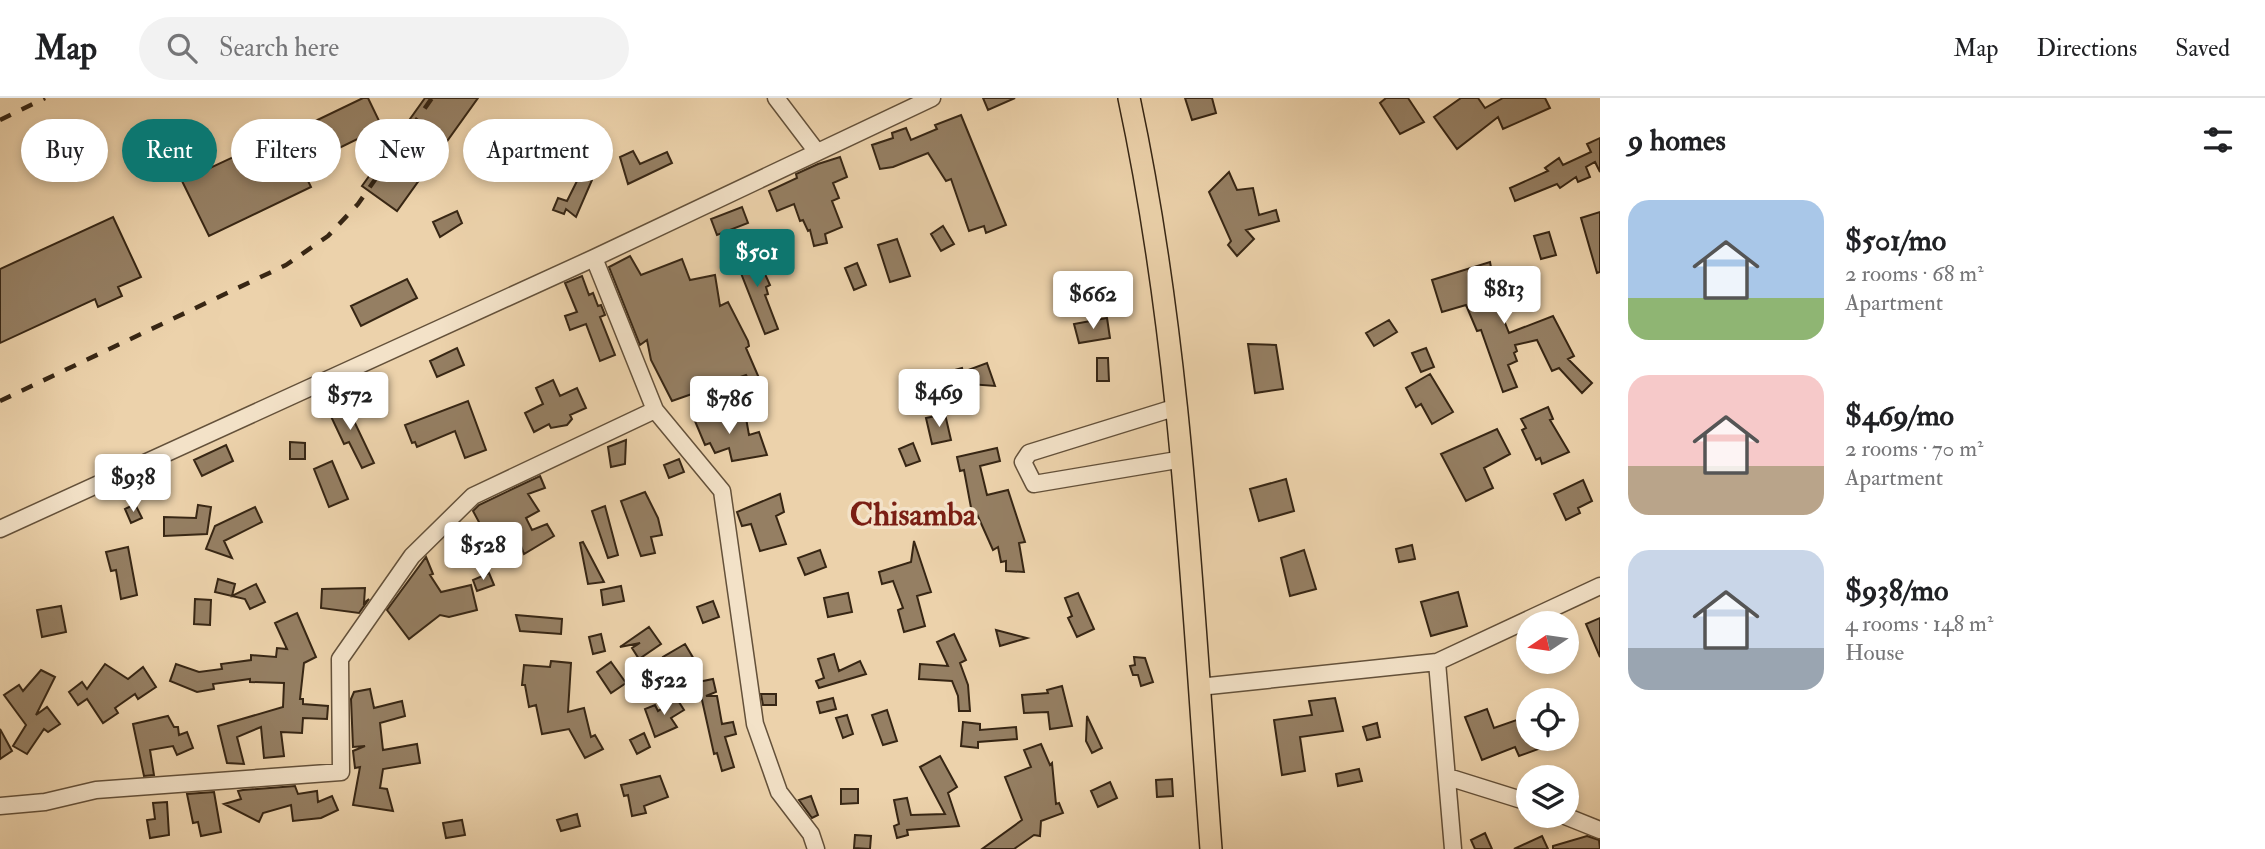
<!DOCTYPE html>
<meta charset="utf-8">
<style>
:root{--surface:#fff;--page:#f2f2f2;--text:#202124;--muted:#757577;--line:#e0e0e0;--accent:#0f766e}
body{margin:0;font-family:"IM FELL Double Pica",serif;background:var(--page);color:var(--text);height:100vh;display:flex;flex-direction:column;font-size:26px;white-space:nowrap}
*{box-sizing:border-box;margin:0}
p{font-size:23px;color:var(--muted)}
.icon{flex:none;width:38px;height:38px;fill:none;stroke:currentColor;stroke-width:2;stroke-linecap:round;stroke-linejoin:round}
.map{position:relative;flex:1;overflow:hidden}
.drawer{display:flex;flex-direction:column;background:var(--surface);width:665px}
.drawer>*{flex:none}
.guide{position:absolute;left:21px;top:21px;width:665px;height:63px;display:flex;gap:14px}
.needle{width:46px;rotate:257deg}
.tools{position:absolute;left:1516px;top:513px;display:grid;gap:14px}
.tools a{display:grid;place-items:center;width:63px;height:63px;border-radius:50%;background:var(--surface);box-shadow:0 4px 10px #0003;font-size:35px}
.price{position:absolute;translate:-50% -60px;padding:0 16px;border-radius:7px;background:#fff;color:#222;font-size:23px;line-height:46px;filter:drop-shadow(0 2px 4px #0008)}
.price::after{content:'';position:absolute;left:50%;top:42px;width:21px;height:16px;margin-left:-10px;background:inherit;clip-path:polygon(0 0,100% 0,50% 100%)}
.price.active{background:var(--accent);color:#fff}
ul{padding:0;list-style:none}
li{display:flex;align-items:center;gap:21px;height:175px;padding:0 28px}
li span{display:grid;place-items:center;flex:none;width:196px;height:140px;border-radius:21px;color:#555}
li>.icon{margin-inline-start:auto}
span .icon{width:84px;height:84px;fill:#fffc;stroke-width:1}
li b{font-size:30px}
h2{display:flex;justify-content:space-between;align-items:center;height:84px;padding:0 28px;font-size:30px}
.chip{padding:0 24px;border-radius:32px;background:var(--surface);box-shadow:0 4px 10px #0003;font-size:24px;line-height:63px}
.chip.active{background:var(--accent);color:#fff}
header{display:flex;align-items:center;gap:42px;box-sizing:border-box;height:98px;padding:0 35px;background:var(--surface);border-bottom:2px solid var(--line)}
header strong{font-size:33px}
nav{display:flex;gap:38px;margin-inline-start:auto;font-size:24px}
.search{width:490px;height:63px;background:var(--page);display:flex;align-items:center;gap:18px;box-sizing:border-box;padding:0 24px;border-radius:38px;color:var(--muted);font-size:26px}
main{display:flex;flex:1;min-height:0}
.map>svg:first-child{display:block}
</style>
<header>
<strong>Map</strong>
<div class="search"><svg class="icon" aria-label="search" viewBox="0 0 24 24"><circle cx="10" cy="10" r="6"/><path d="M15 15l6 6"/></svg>Search here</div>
<nav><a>Map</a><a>Directions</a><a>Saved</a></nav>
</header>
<main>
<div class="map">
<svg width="1600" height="751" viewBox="0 0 1600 751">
<rect width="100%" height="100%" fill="#ecd2ab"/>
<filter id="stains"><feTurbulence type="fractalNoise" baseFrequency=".00286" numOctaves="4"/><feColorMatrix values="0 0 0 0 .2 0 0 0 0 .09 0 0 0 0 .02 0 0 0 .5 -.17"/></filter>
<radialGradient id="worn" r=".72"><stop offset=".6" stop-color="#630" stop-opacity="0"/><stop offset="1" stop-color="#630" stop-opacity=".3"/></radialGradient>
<path fill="#957f63" stroke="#372614" stroke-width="2" d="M363,0H368L382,29L325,57L309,26Z
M425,0H478L397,113L362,88Z
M983,0H1015L988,12Z
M1185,0H1212L1216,15L1192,22Z
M1386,0H1408L1424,24L1400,36L1380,5Z
M1461,0H1478L1485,10L1503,0H1545L1550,10L1503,31L1498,19L1457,51L1434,19Z
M961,17L1006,127L986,135L984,128L969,133L951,81L946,83L928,55L893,69L880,71L872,47L893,40L892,35L906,30L911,42L937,31L935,27Z
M538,34L544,45L527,56L530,39Z
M285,35L311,89L209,138L182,83Z
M1600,40V74L1595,64L1586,69L1590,79L1578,84L1576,79L1560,90L1557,86L1515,103L1510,90L1548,73L1545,70L1559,60L1563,67L1591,54L1587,46Z
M633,53L640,66L667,54L672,65L628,86L620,59Z
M840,59L847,79L833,85L839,100L832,103L842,129L825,136L827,145L814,148L810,132L808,133L803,122L800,123L794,106L777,113L769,93L797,80L796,76L818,66Z
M1229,74L1237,92L1253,90L1259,117L1276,112L1279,123L1246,132L1254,141L1237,158L1228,147L1231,143L1209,94Z
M580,77L592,82L576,119L566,111L564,116L553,112L558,100L567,103Z
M742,109L748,125L717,137L711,121Z
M457,113L462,125L440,139L433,124Z
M1600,114V174L1597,175L1581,120Z
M113,119L141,179L118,189L122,198L98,209L95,201L0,245V171Z
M943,128L954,146L941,153L931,136Z
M1549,134L1556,157L1541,161L1534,138Z
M897,141L910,178L890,184L878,147Z
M754,152L770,187L766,189L768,196L765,197L778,231L765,236L735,160Z
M630,158L641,177L682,161L690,182L715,177L720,208L728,204L748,243L749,248L746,250L759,280L750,284L746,277L672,303L651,262L647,242L640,247L609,169Z
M1490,164L1498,207L1509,235L1553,218L1574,258L1568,261L1592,285L1582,295L1559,270L1552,273L1537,242L1515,247L1517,253L1514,255L1517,263L1508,267L1517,289L1503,294L1481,232L1477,233L1466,207L1442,214L1432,182Z
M857,165L866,187L854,192L845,170Z
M582,178L589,197L593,195L598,208L601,207L605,217L600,219L615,257L600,263L586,226L570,232L565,218L577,214L565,185Z
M407,181L417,200L361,228L351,208Z
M1107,220L1110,240L1079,245L1074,226Z
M1389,222L1397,234L1374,248L1366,235Z
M1248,246L1276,247L1283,291L1255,295Z
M457,250L464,267L437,279L430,263Z
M1426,250L1434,269L1421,274L1412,255Z
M1097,260H1108L1109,283H1097Z
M987,265L995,288L969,286L927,300L926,295L919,297L915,283L962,270L963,274Z
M1430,276L1453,314L1432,326L1421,306L1416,309L1406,290Z
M553,282L560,298L577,290L586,310L570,317L572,321L567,327L551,330L549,326L534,334L525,315L543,306L536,290Z
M344,302L374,365L362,370L349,344L344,346L327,310Z
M468,303L486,352L465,360L455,333L417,349L415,344L412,345L405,327Z
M1548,309L1553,321L1550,322L1569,354L1542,366L1540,360L1536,362L1531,351L1522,332L1526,330L1521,321Z
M720,311L723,324L746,320L749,337L759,334L767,357L732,363L729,350L715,355L710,345L705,347L692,316Z
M945,316L951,342L932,346L926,320Z
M1497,331L1510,356L1484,370L1493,390L1466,403L1441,356Z
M626,342L625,366L611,369L608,349Z
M290,344L305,345V361H290Z
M913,345L920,363L906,368L899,351Z
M226,347L233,363L202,378L194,362Z
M997,350L1000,363L980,368L987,397L1008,392L1025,444L1019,445L1024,474L1006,473V463L1001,464L998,449L993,452L976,414L972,415L964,372L960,373L957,359Z
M679,361L684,374L669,380L664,367Z
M332,363L348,401L329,409L314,371Z
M540,378L545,390L528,396L539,413L526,420L532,432L547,426L554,438L524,456L516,434L500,439L498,436L488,441L473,413L479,407Z
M1286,381L1294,413L1259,423L1250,391Z
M1583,382L1592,403L1578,410L1580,415L1566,422L1554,396Z
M645,394L658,420L662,437L651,439L655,455L641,458L621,403Z
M780,396L784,414L776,418L786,446L760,453L751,426L742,428L737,414Z
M135,406L142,420L131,425L125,411Z
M198,407L211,409L207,436L164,438V419L196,420Z
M605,408L618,457L608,460L592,413Z
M255,409L262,424L224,443L232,460L206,451L215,428Z
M914,443L931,494L917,498L925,528L904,534L898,512L903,510L893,483L882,486L879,474L911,464Z
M583,444L604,484L588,486L580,445Z
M1412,447L1415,461L1399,464L1396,451Z
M128,449L137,497L121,501L116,472L111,473L106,454Z
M820,452L826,469L805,477L798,460Z
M1304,452L1316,491L1290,498L1281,460Z
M426,459L433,476L430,477L441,494L471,487L477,512L449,519L440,517L409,541L387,512Z
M489,475L494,487L477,493L473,482Z
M218,481L235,486L232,498L256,486L265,504L250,511L245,501L215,494Z
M621,488L624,503L603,507L601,492Z
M365,490L364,505L369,501L359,515L321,510L322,491Z
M1458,494L1467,528L1431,538L1421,504Z
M848,495L852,514L828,519L824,500Z
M1078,495L1094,531L1077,539L1068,520L1072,518L1065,500Z
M195,501L211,502L210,527L194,526Z
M713,503L719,519L703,525L697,509Z
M61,508L66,534L42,539L37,512Z
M297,515L316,559L304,565L300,601H303V606L328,608L327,621L303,620L302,635L281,634L284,658L264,660L261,629L237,639L244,666L227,665L218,628L283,609L284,585L250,584V581L213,586L214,591L197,594L170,583L176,566L199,574L222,571L221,566L251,562V557L276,559L277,550L287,551L275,525Z
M516,517L562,521L561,536L520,533Z
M1600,520V559L1586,526Z
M649,529L661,546L639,561L632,550L640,545L620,549Z
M996,532L1027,540L1000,548Z
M601,536L605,553L593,556L589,539Z
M954,536L966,562L960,565L968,587L970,613H959L958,598L952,583L919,581L920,566L948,568L937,544Z
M685,546L695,563L688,567L693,583L677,589L663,559Z
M834,556L839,573L860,563L866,576L819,590L816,583L824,580L818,561Z
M1134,559L1145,560L1153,584L1141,588L1138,577H1133L1130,568L1135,567Z
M551,563L571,565L568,614L584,610L591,639L595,637L603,651L585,660L569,631L542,636L536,607L529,609L525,587H522L524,567L550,569Z
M611,564L626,585L611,595L597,574Z
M105,566L128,581L143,569L156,589L138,601L135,596L115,610L118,615L103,625L87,601L78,607L69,594L82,584L87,591Z
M41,572L55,579L36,617L47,609L60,626L48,634L44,631L27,656L13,648L26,627L4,597L19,587L23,593Z
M713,581L716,594L706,598H717L722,626L733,624L736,636L725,639L734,669L722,673L717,655L714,656L698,584Z
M1062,588L1072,628L1050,631L1048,614L1024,615L1022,597L1048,595L1047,592Z
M370,591L374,610L402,603L405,618L380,625L383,652L417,646L420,665L383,671L380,690L387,691L393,713L353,707L360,669L355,670L353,653L365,648L353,649L351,601L354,594Z
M761,596H776V607H763Z
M833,600L836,611L820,615L817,604Z
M1335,600L1343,633L1300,639L1305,673L1282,677L1274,622L1312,617L1309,603Z
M677,601L684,612L671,620L677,629L655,639L645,611L655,607L658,613Z
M1487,611L1494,630L1528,618V640H1541L1544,649L1519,658L1515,649L1482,662L1465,619Z
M887,612L897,643L883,647L872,617Z
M847,617L853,636L843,640L836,620Z
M168,618L174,629H178L179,637L187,634L193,650L177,657L173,648L150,652L154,677L144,678L133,626Z
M1087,618L1102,650L1092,655L1086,643Z
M963,624L980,626V632L1016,629L1017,641L978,644V650L961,648Z
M1377,625L1380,639L1367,642L1363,629Z
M0,631L12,653L0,661Z
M644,635L650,649L637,656L630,642Z
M1041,646L1050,667L1052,665L1056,706L1059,705L1063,715L1041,723L1040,738L1034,737L1014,751H982L1022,722L1005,679L1031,669L1024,652Z
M940,658L957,689L948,695L959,728L907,732L908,737L897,740L894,728L899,726L894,702L907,700L911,717L945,716L920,669Z
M1359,671L1362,683L1338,688L1336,676Z
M660,678L668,699L644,708L646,715L632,718L628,697L624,698L621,687Z
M1172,681L1173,698L1157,699L1156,682Z
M1110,684L1117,700L1098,709L1091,693Z
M295,688L298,696L317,693L318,704L332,698L338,712L321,720L293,723L291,707L263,715L259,724L224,706L241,701L238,693L243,692Z
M841,691H858V705L841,706Z
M214,694L221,734L201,738L198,724L193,725L187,696Z
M811,698L818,717L812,720L799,702Z
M167,704L169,737L150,740L147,722L155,721L153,705Z
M577,716L580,728L561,733L557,722Z
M462,722L465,737L446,740L443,725Z
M1485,735L1492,751H1475L1471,742Z
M855,737L871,738L870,751L854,750Z
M1542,738L1548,751H1514Z
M1587,738L1599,742L1600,751H1553V748Z"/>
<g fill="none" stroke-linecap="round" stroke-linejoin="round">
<defs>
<path id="minor" d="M776,0L817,54
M594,160L655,312L722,393L755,626L779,694L811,736L816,751
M1177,309L1029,355L1023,364L1034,386L1183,361
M0,431L594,160L932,0
M1437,564L1453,751
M1199,589L1437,564L1600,488
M1448,679L1528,704
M0,708L45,704L96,692L341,674L340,561L412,458L473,398L655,312
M1565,718L1600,732"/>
<path id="major" d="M1129,0C1182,247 1192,500 1211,751"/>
</defs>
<use href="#minor" stroke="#64513a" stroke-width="19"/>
<use href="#major" stroke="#372614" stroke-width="24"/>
<use href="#minor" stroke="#f3e2c8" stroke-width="16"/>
<use href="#major" stroke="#ecd2ab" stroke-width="21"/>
<path stroke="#372614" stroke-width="4.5" stroke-dasharray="12 12" stroke-linecap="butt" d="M0,22L45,0
M0,303L286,167L328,138L358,106L432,0"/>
</g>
<g text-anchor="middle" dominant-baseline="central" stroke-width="7" stroke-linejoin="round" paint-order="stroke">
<g font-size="32" font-weight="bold" fill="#7a1f14" stroke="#f3e2c8">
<text x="913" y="417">Chisamba</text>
</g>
</g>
<rect width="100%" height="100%" filter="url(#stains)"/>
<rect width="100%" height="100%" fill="url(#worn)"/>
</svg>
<div class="tools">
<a><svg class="needle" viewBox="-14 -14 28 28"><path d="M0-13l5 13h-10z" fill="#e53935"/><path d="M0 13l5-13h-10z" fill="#757577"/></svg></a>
<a><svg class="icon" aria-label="locate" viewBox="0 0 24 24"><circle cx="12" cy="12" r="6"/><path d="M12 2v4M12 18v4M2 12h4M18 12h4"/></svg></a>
<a><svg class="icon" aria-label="layers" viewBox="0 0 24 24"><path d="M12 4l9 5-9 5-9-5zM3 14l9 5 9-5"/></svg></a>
</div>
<b class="price active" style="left:757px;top:191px">$501</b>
<b class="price" style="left:1504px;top:228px">$813</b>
<b class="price" style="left:1093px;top:233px">$662</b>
<b class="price" style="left:939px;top:331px">$469</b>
<b class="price" style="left:350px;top:334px">$572</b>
<b class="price" style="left:729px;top:338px">$786</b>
<b class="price" style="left:133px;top:416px">$938</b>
<b class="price" style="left:483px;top:484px">$528</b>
<b class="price" style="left:664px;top:619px">$522</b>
<div class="guide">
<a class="chip">Buy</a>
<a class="chip active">Rent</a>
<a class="chip">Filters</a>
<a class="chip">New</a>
<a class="chip">Apartment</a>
</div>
</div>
<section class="drawer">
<h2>9 homes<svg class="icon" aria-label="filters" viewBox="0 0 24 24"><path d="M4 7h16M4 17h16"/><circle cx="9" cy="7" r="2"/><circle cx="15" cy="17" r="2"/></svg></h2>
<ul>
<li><span style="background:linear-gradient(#a9c7e8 70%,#8fb573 0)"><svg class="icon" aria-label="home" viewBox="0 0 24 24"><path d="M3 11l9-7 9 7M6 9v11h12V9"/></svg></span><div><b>$501/mo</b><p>2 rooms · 68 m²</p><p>Apartment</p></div></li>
<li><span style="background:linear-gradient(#f6c9c9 65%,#b9a48a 0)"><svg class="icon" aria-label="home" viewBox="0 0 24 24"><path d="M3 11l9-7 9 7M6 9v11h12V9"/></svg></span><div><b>$469/mo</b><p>2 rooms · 70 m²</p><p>Apartment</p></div></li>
<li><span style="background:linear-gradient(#c9d6e8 70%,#9aa5b1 0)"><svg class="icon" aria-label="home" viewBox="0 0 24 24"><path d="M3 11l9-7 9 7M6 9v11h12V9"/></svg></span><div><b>$938/mo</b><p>4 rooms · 148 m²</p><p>House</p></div></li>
</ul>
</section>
</main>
